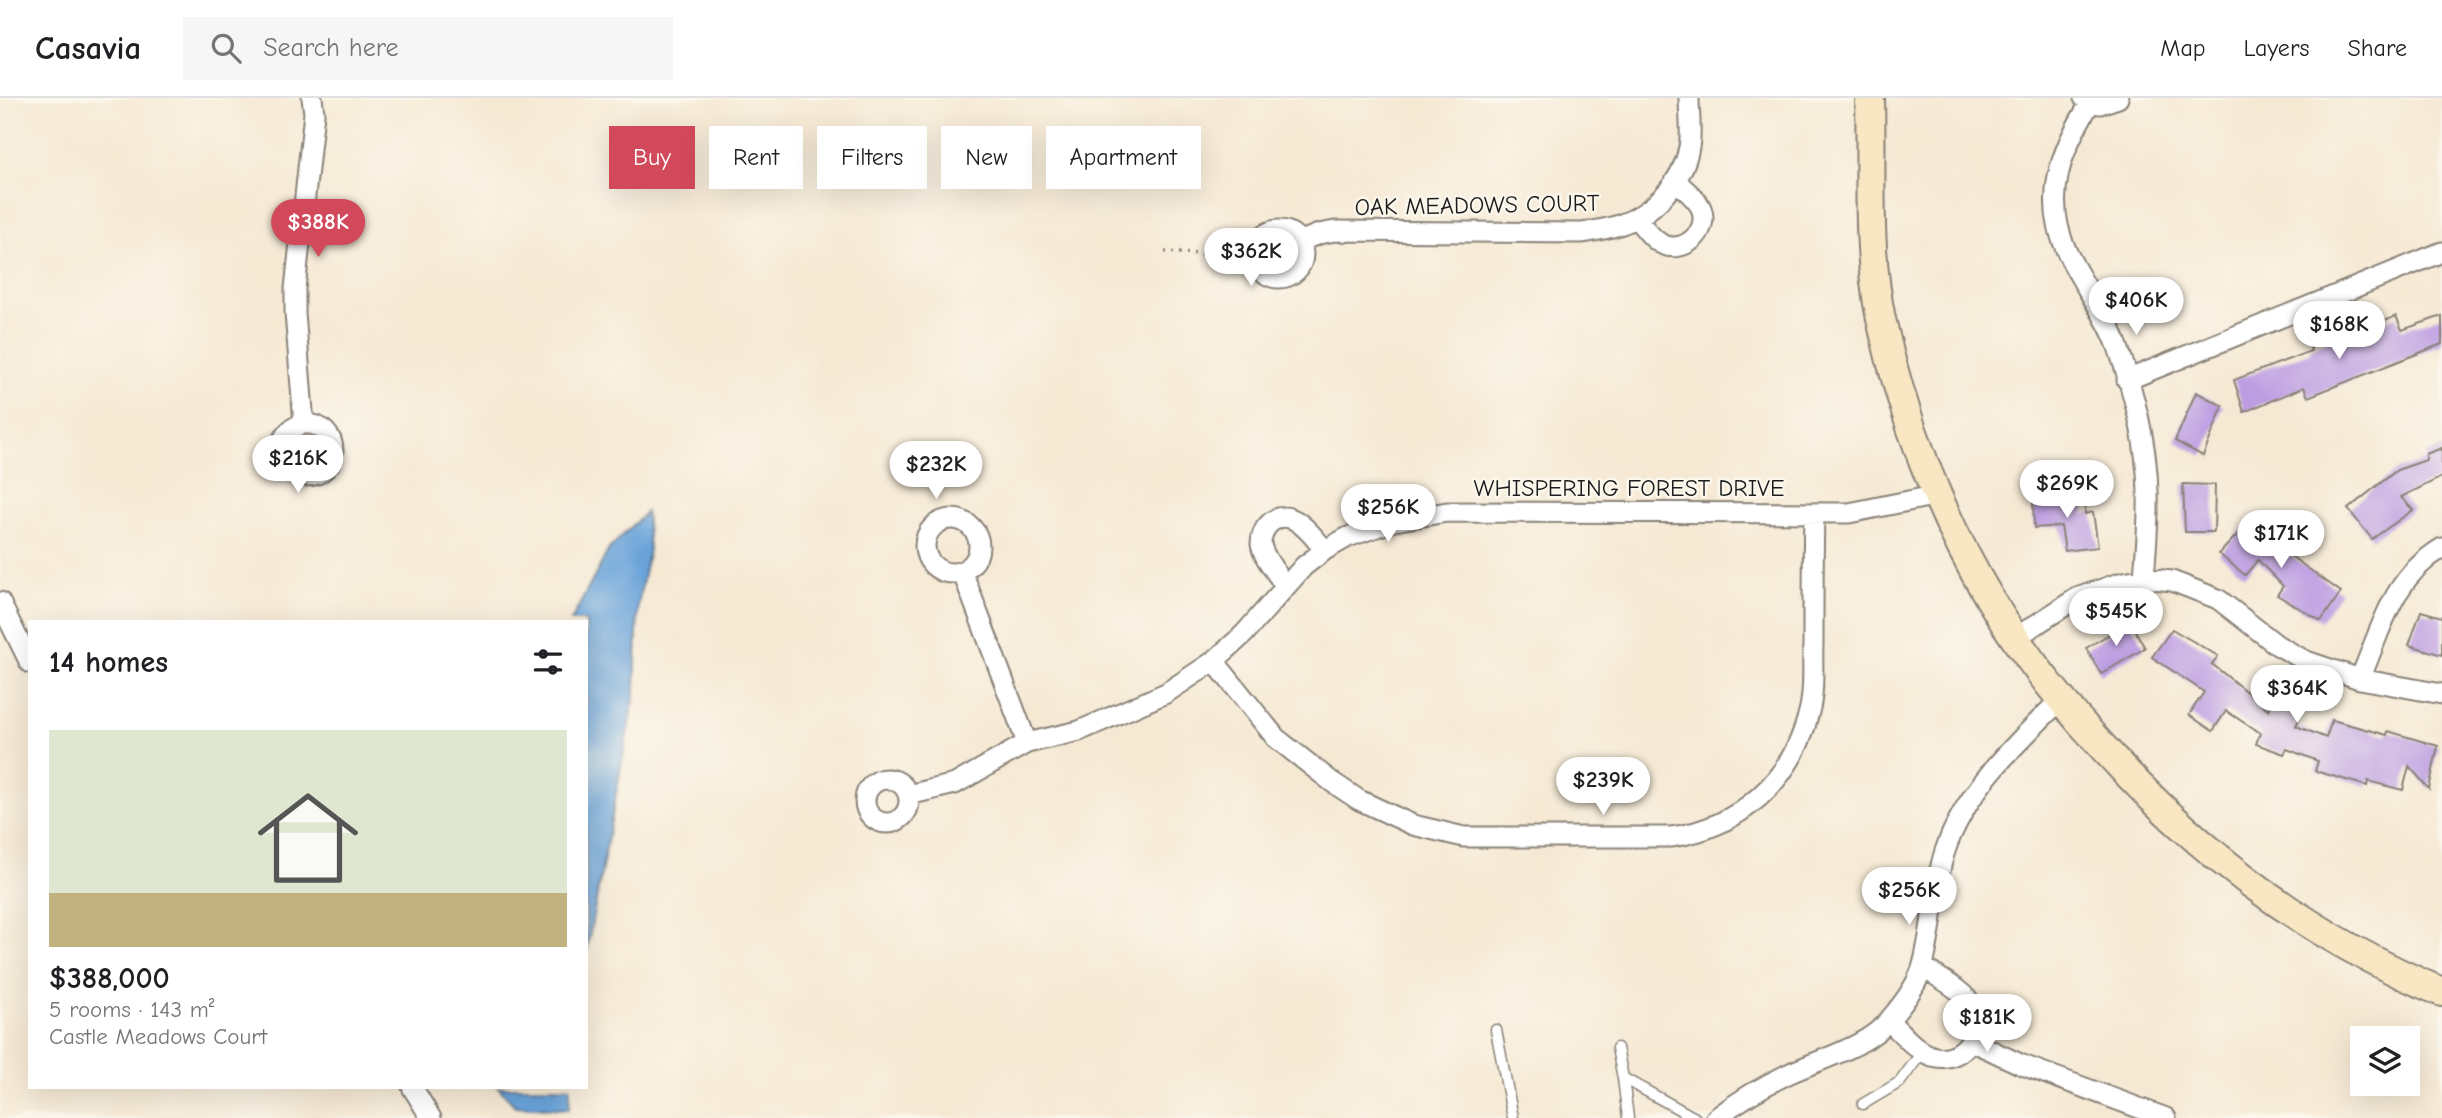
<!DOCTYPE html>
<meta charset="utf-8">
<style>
:root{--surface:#fff;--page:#f6f6f6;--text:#202124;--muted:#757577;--line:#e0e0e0;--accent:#d1495b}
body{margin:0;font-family:"Comic Neue",sans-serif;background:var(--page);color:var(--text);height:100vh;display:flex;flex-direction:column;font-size:26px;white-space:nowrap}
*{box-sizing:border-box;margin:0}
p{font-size:23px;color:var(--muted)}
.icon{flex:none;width:38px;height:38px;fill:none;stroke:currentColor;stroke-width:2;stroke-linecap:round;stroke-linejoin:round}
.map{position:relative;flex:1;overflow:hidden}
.side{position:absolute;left:28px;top:522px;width:560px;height:469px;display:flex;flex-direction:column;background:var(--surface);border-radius:0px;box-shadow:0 7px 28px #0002}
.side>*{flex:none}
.guide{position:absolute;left:609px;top:28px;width:665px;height:63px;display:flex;gap:14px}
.tools{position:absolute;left:2350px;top:928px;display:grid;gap:14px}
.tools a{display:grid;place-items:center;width:70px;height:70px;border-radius:0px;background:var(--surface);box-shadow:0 7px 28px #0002;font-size:35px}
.price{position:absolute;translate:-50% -60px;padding:0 16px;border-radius:24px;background:#fff;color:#222;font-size:23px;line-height:46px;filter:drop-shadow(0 2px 4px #0008)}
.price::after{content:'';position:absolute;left:50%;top:42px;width:21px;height:16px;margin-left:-10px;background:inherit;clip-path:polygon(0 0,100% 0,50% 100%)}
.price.selected{background:var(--accent);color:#fff}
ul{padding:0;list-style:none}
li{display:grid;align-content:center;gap:14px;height:371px;padding:0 21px}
li span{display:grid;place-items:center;height:217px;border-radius:0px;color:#555}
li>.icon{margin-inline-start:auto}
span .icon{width:126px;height:126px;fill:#fffc;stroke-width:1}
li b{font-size:30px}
h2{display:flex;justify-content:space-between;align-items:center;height:84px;padding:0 21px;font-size:30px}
.pill{padding:0 24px;border-radius:0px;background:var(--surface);box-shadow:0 7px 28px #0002;font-size:24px;line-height:63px}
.pill.selected{background:var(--accent);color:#fff}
header{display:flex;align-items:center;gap:42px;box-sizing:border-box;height:98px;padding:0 35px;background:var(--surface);border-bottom:2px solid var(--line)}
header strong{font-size:33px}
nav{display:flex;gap:38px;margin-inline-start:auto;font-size:24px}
.search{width:490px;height:63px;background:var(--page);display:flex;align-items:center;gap:18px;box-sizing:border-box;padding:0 24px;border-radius:0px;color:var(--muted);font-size:26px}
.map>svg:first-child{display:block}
</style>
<header>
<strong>Casavia</strong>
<div class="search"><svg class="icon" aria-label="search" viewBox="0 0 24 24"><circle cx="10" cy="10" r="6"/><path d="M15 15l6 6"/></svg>Search here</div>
<nav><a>Map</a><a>Layers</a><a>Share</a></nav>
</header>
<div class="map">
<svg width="2442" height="1020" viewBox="0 0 2442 1020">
<rect width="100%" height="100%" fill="#fbf7ec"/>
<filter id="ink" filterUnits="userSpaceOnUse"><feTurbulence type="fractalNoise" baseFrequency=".0143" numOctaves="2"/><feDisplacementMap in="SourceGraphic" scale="14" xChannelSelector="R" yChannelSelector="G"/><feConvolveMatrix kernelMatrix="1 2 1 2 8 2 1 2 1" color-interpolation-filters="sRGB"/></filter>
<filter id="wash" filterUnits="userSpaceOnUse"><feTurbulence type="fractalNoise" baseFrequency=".00686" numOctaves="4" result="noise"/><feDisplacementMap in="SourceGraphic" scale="28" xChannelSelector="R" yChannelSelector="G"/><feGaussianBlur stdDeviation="1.57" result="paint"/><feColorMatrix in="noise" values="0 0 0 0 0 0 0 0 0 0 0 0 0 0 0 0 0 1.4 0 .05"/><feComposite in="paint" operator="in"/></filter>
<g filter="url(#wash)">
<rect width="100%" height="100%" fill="#f6e9d4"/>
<path fill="#69a3d9" stroke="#42607a" stroke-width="2" d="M646,414L649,451L638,507L635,595L586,856V523H571L609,451Z
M498,989H570L569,1011L515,1008Z"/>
<g id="blocks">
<path fill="#bd9de2" d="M2396,218L2402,232L2442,218V246L2308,299L2304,289L2244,314L2234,282L2311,253L2310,250L2339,238L2341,243Z
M2196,294L2223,308L2203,358L2175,343Z
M2442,350V379L2401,399L2413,412L2372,441L2348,411L2397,372L2426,362V356Z
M2183,386L2215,387L2214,434H2185Z
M2086,394L2085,416L2093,414L2098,449L2065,453L2061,428L2034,430L2033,401Z
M2253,420L2292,459L2341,494L2321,523L2277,497L2283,488L2258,462L2245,477L2219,456Z
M2421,513L2442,519V557L2409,547Z
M2130,524L2145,550L2101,576L2086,550Z
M2172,531L2218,558L2212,566L2269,612L2274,600L2303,612L2296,628L2326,640L2332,622L2387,637L2388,633L2438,648L2429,691L2409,668L2403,692L2368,683L2367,688L2315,673L2318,663L2287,651L2284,656L2256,646L2260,635L2226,613L2213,633L2189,617L2204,594L2152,559Z"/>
</g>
</g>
<g filter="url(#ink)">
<use href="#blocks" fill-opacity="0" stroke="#898278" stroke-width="2"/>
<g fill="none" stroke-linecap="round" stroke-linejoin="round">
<defs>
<path id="lane" d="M1496,932L1513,1020
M1617,950L1623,980L1695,1020
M1623,980L1628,1020
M1863,1006L1900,984L1923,953"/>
<path id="street" d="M2084,0L2100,6L2118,0
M2091,4C2061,51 2042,100 2067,154C2082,187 2106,215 2118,249C2134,296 2147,344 2148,394C2149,423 2146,451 2144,480
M1636,120C1644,129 1653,143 1664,147C1684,155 1708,135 1702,113C1699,102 1685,92 1677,84
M1255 156a24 24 0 1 1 48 0a24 24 0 1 1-48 0Z
M1301,143L1319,136L1335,133L1582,135C1594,133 1607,131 1619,127C1653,116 1683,84 1689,49C1692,34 1689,16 1689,0
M2127,282L2442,154
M304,326L295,215V191L314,15L312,0
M281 352a26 26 0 1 1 52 0a26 26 0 1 1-52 0Z
M925 448a27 27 0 1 1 54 0a27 27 0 1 1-54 0Z
M962,473L1027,645
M1285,488C1278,476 1263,460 1261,446C1261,439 1264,431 1269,426C1291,405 1312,438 1325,452
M0,504L30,565
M2015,540L2077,500L2119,485L2144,480L2172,483L2218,501L2277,547L2306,563L2360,581L2442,596
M1214,563L1276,640L1332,684L1359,702L1413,727L1464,739H1671C1739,730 1793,682 1809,614C1815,592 1812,567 1813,545C1813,502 1813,458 1814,415
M2360,581C2382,530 2391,481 2442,450
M865 703a22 22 0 1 1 44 0a22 22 0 1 1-44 0Z
M908,697L955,686L1027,645L1079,633L1166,595L1214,563L1244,536L1304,468L1325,452L1348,439L1394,423L1447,414L1849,415L1938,397
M1889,923C1902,935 1918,956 1936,959C1963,964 1985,933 1973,909C1964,892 1938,880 1923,869
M1971,943L2020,966L2166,1020
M412,989L431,1020
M1716,1020C1738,1003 1763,988 1788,976C1820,961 1868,949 1890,921C1903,906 1918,886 1923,867C1933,830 1933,790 1945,753C1966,691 2015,647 2060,602"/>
<path id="secondary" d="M1870,0C1872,73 1866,150 1881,221C1902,318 1939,416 1990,501C2021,554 2059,601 2100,646C2195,752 2310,840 2442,894"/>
</defs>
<use href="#lane" stroke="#898278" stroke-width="13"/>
<use href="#street" stroke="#898278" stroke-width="23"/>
<use href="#secondary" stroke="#898278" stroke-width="32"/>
<path stroke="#898278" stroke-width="3.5" stroke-dasharray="2 5" stroke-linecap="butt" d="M1165,154L1235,158"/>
<use href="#lane" stroke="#fff" stroke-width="10"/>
<use href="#street" stroke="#fff" stroke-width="19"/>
<use href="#secondary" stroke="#f9e7c3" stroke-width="28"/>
</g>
</g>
<g text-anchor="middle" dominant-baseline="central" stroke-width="5" stroke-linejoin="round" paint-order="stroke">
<g font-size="24" fill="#1c1c1c" stroke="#fbf7ec">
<text transform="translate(1477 107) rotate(-1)">OAK MEADOWS COURT</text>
<text x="1629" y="390">WHISPERING FOREST DRIVE</text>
</g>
</g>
</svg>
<div class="tools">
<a><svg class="icon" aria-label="layers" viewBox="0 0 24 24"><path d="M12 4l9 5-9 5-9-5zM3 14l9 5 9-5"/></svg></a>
</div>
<b class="price selected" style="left:318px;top:161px">$388K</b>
<b class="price" style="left:1251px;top:190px">$362K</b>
<b class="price" style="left:2136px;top:239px">$406K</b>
<b class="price" style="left:2339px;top:263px">$168K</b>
<b class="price" style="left:298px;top:397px">$216K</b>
<b class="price" style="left:936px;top:403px">$232K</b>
<b class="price" style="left:2067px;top:422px">$269K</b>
<b class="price" style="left:1388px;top:446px">$256K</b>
<b class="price" style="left:2281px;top:472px">$171K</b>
<b class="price" style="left:2116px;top:550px">$545K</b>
<b class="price" style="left:2297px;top:627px">$364K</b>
<b class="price" style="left:1603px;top:719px">$239K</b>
<b class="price" style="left:1909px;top:829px">$256K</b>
<b class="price" style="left:1987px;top:956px">$181K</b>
<div class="guide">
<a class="pill selected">Buy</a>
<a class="pill">Rent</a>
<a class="pill">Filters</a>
<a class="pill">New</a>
<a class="pill">Apartment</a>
</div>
<section class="side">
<h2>14 homes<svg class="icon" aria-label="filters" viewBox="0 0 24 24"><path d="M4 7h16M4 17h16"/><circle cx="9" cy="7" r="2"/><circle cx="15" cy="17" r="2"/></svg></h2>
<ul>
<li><span style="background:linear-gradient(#dfe7d0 75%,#c2b280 0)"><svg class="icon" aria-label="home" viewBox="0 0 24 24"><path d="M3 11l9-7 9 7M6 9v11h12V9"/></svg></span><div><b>$388,000</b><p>5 rooms · 143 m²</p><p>Castle Meadows Court</p></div></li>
</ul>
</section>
</div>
